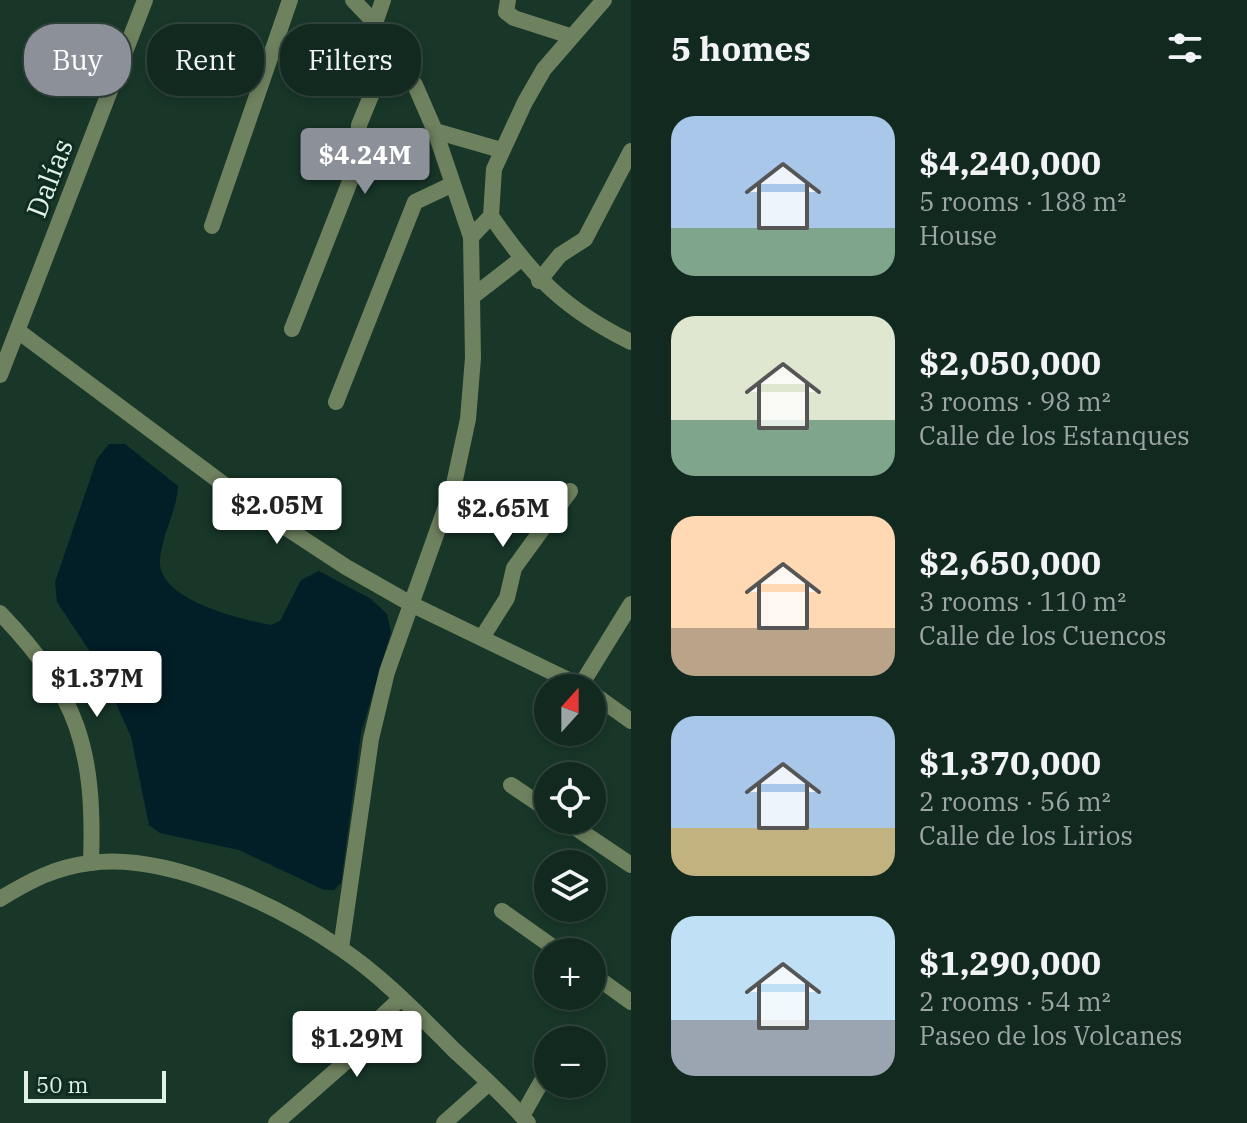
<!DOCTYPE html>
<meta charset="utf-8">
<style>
:root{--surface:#12291f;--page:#1b3128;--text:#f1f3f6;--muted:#9ca6a4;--line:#31453d;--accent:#8c9099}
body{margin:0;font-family:"IBM Plex Serif",serif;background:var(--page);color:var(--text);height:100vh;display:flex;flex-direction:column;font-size:30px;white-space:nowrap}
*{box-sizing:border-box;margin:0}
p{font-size:26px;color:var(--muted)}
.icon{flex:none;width:44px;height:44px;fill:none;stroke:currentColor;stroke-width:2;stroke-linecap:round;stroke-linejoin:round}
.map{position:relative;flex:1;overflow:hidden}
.panel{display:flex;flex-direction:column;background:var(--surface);width:616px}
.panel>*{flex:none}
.banner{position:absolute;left:24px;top:24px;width:486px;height:72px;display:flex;gap:16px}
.needle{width:52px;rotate:21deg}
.fabs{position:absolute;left:534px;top:674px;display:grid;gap:16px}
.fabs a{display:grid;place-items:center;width:72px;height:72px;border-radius:50%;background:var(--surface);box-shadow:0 4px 12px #0003,0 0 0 2px var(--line);font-size:40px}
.scale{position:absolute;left:24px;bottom:20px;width:142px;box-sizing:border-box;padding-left:8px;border:4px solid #e0f1e8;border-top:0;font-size:22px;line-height:28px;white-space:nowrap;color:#e0f1e8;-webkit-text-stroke:6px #0e2c1f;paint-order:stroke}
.price{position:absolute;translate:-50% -68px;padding:0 18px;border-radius:8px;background:#fff;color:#222;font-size:26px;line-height:52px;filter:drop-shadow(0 2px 4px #0008)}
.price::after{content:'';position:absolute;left:50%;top:48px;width:24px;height:18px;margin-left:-12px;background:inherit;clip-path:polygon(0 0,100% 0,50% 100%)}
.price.active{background:var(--accent);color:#fff}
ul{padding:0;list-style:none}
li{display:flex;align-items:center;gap:24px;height:200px;padding:0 40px}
li span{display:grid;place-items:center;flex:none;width:224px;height:160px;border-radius:24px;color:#555}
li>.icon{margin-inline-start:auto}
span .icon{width:96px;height:96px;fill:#fffc;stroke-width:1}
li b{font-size:34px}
h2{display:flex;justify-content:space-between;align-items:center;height:96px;padding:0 40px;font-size:34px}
.tag{padding:0 28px;border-radius:32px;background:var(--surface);box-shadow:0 4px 12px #0003,0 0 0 2px var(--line);font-size:28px;line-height:72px}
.tag.active{background:var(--accent);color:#fff}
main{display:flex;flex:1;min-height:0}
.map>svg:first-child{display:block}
</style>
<main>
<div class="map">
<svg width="631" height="1123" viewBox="0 0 631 1123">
<rect width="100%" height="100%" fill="#183729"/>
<path fill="#021e27" d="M109,444H125L178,486C177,511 162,534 160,559C156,600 240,619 271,625L280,621L301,580L319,571L371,599L387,614L391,632L361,733L341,883L334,890H324L239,850L160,833L149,825L131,737L99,665L57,602L55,582L97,459Z"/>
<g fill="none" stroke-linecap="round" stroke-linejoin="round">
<path stroke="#6f825f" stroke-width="16" d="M508,0L506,12L514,18L570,36
M375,23L383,0
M435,131L501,150
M491,216C532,276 565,310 631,342
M212,226L290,0
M471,237L491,216L494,169L525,102L544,69L604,0
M539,281L560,255L585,239L631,151
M472,297L521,259
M292,329L356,166L359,125L391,47
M18,331L250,504L346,567L411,604L585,688
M0,375L145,0
M336,402L415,202L453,184
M0,613C79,695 95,751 91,863
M483,636L507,598L514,568L570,491
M581,685L631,604
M592,693L631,721
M511,785L548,810
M564,820L631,865
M502,911L560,952
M341,948L371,739L387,672L454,484L468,419L473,358L471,237L435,131L415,85L375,23L353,0
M592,974L631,1002
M522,1116L548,1070
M276,1123L350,1058L359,1038L401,998
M444,1123L489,1083"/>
<path stroke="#6f825f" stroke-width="16" d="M0,899C29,881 56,867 90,863C167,852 278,905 340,948C382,976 418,1014 454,1050C479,1073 506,1097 528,1123"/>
</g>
<g text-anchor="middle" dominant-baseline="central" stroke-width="6" stroke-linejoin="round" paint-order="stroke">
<g font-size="28" fill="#e0f1e8" stroke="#0e2c1f">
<text transform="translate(49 178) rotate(-69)">Dalías</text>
</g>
</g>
</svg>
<div class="fabs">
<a><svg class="needle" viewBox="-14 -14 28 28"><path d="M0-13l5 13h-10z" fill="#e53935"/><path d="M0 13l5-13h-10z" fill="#9ca6a4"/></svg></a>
<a><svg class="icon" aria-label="locate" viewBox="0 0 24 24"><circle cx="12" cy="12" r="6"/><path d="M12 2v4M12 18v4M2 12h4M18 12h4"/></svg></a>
<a><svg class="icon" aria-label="layers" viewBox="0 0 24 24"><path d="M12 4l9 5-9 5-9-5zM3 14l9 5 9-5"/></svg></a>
<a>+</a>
<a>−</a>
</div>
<div class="scale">50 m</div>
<b class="price active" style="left:365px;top:196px">$4.24M</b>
<b class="price" style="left:277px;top:546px">$2.05M</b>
<b class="price" style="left:503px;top:549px">$2.65M</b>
<b class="price" style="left:97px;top:719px">$1.37M</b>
<b class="price" style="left:357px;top:1079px">$1.29M</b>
<div class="banner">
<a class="tag active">Buy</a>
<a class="tag">Rent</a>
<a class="tag">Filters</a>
</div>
</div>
<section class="panel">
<h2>5 homes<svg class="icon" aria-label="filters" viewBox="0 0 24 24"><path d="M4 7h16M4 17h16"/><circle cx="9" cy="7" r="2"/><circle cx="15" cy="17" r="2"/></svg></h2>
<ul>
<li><span style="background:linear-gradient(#a9c7e8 70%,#7fa58c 0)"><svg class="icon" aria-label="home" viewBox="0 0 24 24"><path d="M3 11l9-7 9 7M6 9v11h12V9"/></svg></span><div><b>$4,240,000</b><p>5 rooms · 188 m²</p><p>House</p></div></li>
<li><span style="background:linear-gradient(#dfe7d0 65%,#7fa58c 0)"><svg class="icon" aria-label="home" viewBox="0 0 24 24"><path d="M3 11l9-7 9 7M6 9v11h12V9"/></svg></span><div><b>$2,050,000</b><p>3 rooms · 98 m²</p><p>Calle de los Estanques</p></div></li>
<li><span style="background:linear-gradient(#ffd9b3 70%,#b9a48a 0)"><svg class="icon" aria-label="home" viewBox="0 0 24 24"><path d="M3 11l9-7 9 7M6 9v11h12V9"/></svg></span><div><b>$2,650,000</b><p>3 rooms · 110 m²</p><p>Calle de los Cuencos</p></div></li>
<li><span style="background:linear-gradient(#a9c7e8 70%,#c2b280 0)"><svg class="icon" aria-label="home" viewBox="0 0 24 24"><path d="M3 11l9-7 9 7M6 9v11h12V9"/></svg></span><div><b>$1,370,000</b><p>2 rooms · 56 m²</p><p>Calle de los Lirios</p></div></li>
<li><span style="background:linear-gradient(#bfe0f5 65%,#9aa5b1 0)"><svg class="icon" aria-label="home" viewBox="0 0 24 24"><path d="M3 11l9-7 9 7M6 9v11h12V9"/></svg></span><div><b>$1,290,000</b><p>2 rooms · 54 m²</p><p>Paseo de los Volcanes</p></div></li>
</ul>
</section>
</main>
